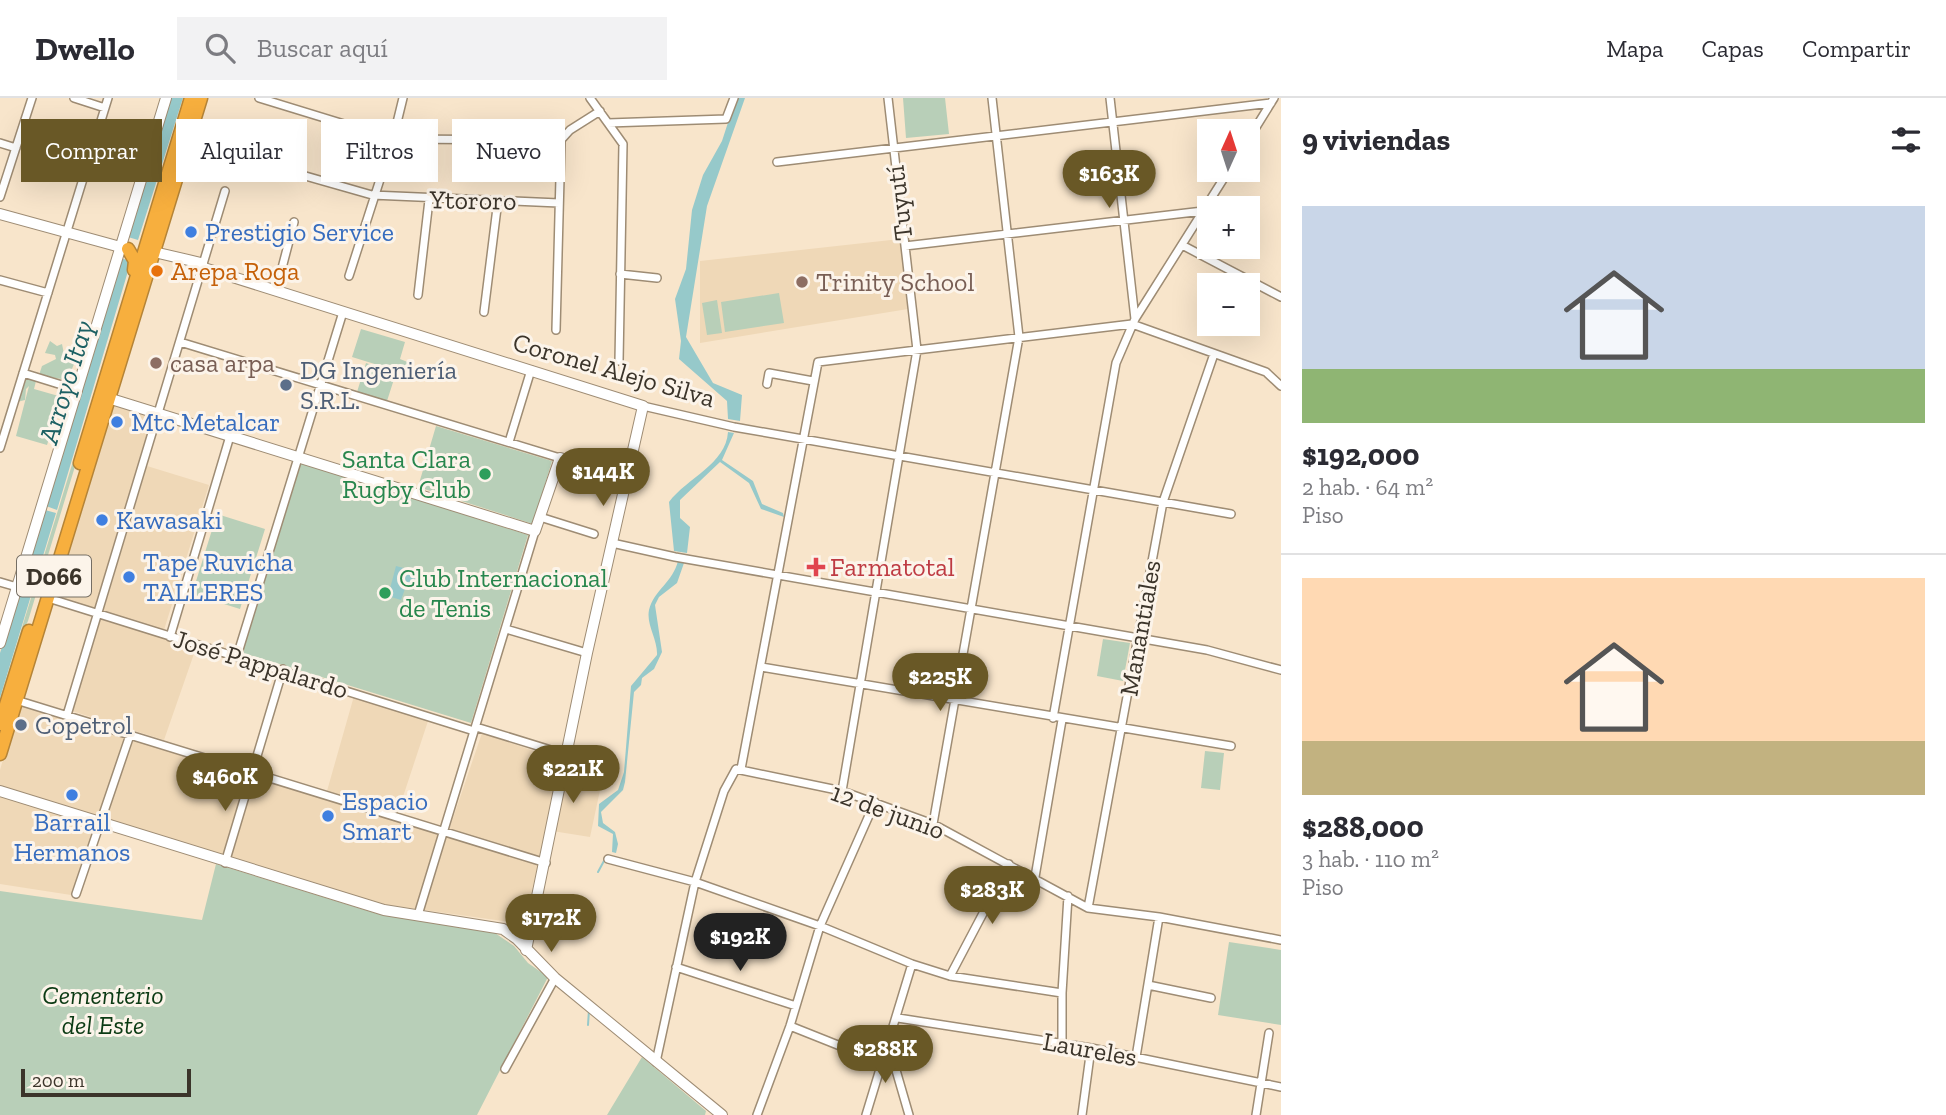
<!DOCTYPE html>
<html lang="es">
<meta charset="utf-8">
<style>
:root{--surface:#fff;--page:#f2f2f3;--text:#2b2b33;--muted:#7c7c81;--line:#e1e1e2;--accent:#695826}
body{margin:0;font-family:"Zilla Slab",serif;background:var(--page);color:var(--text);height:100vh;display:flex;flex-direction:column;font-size:26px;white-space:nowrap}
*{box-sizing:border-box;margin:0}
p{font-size:23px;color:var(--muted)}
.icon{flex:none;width:38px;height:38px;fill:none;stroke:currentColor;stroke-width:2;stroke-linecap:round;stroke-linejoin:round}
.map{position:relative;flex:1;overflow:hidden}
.panel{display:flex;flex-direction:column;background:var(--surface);width:665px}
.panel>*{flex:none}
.top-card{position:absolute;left:21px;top:21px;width:665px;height:63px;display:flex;gap:14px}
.needle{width:46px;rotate:3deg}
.controls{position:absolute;left:1197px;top:21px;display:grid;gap:14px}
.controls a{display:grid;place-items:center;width:63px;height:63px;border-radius:0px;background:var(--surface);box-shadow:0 7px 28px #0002;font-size:35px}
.scale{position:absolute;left:21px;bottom:18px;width:170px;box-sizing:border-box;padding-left:7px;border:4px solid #3b342a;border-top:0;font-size:19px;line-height:24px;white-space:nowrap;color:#3b342a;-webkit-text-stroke:5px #fcf4ea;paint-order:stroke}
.price{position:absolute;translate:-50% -60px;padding:0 16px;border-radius:24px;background:var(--accent);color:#fff;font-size:23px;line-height:46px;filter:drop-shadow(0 2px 4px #0008)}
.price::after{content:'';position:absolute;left:50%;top:42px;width:21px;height:16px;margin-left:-10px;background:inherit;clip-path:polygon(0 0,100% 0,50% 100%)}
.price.on{background:#222;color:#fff}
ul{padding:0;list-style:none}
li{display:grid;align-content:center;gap:14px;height:371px;padding:0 21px}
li+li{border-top:2px solid var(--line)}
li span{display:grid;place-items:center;height:217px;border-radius:0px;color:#555}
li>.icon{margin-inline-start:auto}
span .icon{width:126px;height:126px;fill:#fffc;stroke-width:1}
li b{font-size:30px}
h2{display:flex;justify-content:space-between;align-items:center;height:84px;padding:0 21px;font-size:30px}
.tag{padding:0 24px;border-radius:0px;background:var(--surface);box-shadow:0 7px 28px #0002;font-size:24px;line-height:63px}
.tag.on{background:var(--accent);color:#fff}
header{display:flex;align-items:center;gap:42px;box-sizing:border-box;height:98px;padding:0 35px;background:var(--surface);border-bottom:2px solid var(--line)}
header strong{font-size:33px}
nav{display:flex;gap:38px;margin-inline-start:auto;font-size:24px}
.search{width:490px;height:63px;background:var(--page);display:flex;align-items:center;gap:18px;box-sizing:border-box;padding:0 24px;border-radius:0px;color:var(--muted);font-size:26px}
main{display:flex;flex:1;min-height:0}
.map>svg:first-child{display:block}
</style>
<header>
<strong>Dwello</strong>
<div class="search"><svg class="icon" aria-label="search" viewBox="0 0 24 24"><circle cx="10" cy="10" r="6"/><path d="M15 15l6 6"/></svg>Buscar aquí</div>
<nav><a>Mapa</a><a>Capas</a><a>Compartir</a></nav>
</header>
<main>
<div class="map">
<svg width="1281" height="1017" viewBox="0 0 1281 1017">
<rect width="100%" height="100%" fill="#f8e5cb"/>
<path fill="#efd8b7" d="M900,141L908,211L700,245V163Z
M111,303L156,317L94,512L52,499Z
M147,368L209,387L164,532L103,514Z
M99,521L196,550L164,642L72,613Z
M354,598L428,623L396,720L448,735L482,635L563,663L605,669L590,739L546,732L524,826L381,806L100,720L71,797L0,786V672L19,606L325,700Z"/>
<path fill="#b8cfb8" d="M903,0H945L949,36L906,40Z
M133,168L125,204L28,523C13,551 9,583 0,614V601Z
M779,195L784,225L725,234L721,204Z
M717,202L722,235L707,237L702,205Z
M361,231L405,244L400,261L410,265L407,276L352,259Z
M50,243L57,248L62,246L64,256L73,259L75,264L67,282L39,277L42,268L56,261L55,257L45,255Z
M366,265L396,275L387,303L357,294Z
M27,280L36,283L34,291L62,299L47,347L16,338L29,288L26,291L25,302L17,304Z
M436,328L552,363L533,426L418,389Z
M301,364L528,437L471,625L240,554Z
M217,416L265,431L240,511L192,496Z
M1103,541L1130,545L1123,583L1097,578Z
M1205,653L1224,655L1220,692L1201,690Z
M216,766L378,816L495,835L514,848L528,865L548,879L477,1017H0V793L202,822Z
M1229,844L1281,852V927L1218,917Z
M642,959L706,1013L705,1017H607Z"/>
<path fill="#96c9ca" d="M171,0H183L138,142L128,139Z
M736,0H745L707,108L686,239L713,285L742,297L740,323L728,321L727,303L679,261L681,243L675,201L686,171L692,112L703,77L722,43Z
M120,160L131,163L57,412L46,408Z
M728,334L734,335L722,362L753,383L762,406L783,415L784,419L761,411L749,385L720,364L680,402V420L690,429L687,455L674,453L669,404C687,380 726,366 728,334Z
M45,412L56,415L0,600V555Z
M678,463L684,465L677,485L659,499L655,507L662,554L654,571L642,580L641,587L634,594L625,684L623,692L601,714L603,725L615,734L618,746L616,755L612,754L613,736L598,728L599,706L618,692L624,674L631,588L657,557C658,542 646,527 649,512C654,492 673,484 678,463Z
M396,468L419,474L414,490L406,488L401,502L388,498Z"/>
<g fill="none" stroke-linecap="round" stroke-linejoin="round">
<path stroke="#96c9ca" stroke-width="2" d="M598,774L605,761
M581,831L586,817
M588,927L589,912"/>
<defs>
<path id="street" d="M74,0L105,10
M259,0L393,41L561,42L570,32L600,13
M590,0L623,46L619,263
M1110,0L1135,221
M608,25L726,21L734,0
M1248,42L1274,0
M0,45L16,50
M225,55L372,97L559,105
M777,64L1271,5
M0,99L32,0
M1182,147L1281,199
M905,148L1203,113
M620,176L657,180
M349,178L393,41L403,0
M0,182L48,195
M276,193L294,124
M418,197L429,102
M484,214L498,102
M556,232L561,42
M180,244L560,360
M23,275L78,292
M767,286L769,275L813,283
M643,308L734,329L1231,416
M509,344L531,272
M0,350L108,0
M540,419L594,436
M612,445L675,459L1207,552L1281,572
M0,484L17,489
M48,500L474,633
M506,531L587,555
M170,539L230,338
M237,558L343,214
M761,569L1231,648
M16,602L546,765
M67,617L225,93
M1053,620L1116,265L1135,221L1229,72
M476,629L567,657L609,663
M741,671L818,264L1132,226L1266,274L1281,288
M842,693L917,252L888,0
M933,726L1019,239L992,0
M608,761L695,784L820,828L912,866L950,878L1062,895
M225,765L283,571
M1035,779L1062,622
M76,796L130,637
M1088,810L1163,404L1214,256
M418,817L535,433
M676,869L796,908
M950,878L1009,766
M1148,887L1211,900
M898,920L1091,950L1281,989
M790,928L883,965
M1062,946V895L1068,798
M889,948L909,1017
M1136,959L1159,819
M656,964L695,784L724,693L736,671L842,693L933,726L1088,810L1159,819L1281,842
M505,971L555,880
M757,1017L790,928L820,828L875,704
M866,1017L912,866
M1082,1017L1091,950
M1256,1017L1269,935"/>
<path id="secondary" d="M0,116L124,150
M154,154L201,165L204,170L643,308L587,555L526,852
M108,300L535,433L560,360L625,382
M0,545L166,0
M0,693L384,812L503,831L517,841L555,880L722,1017"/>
<path id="highway" d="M128,151L135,163L134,172
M80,365L191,0
M0,626L29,533
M0,656L201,0"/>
</defs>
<use href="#street" stroke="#9e8c74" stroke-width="10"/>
<use href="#secondary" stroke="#9e8c74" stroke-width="12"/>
<use href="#highway" stroke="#b58437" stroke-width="15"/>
<use href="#street" stroke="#fff" stroke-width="7"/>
<use href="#secondary" stroke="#fff" stroke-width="10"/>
<use href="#highway" stroke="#f7af3e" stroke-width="12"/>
</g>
<g fill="#3f7fe0" stroke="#fcf4ea" stroke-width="2.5">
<circle cx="191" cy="134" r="7"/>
<circle cx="117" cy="324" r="7"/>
<circle cx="102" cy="422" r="7"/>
<circle cx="129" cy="479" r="7"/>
<circle cx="72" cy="697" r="7"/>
<circle cx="328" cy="718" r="7"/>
</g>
<circle fill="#e8710a" stroke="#fcf4ea" stroke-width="2.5" cx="157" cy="173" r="7"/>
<g fill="#8d6e63" stroke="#fcf4ea" stroke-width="2.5">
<circle cx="802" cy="184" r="7"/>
<circle cx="156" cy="265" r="7"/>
</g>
<g fill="#5c6f8a" stroke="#fcf4ea" stroke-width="2.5">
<circle cx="286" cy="287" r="7"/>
<circle cx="21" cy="627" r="7"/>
</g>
<g fill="#2e9e5b" stroke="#fcf4ea" stroke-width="2.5">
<circle cx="485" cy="376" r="7"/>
<circle cx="385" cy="495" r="7"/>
</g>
<path fill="#e0444e" stroke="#fcf4ea" stroke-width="2.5" d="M812.5 458.5h7v7h7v7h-7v7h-7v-7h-7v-7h7z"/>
<g text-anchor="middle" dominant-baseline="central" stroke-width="6" stroke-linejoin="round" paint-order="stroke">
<rect fill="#fcf4ea" stroke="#756e64" stroke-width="2" x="17" y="457.5" width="74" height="41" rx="5"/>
<g font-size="24" font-weight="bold" fill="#3b342a">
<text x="54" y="478">D066</text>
</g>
<g font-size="26" fill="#3b342a" stroke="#fcf4ea">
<text transform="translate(473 102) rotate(1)">Ytororo</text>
<text transform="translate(899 105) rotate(-97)">Tuyutí</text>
<text transform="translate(614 272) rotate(16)">Coronel Alejo Silva</text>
<text transform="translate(1140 530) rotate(-80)">Manantiales</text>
<text transform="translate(261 566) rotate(17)">José Pappalardo</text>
<text transform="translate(888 713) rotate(20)">12 de junio</text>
<text transform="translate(1090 951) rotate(10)">Laureles</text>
</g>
<g font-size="26" fill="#366cbe" stroke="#fcf4ea" text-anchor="start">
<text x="205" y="134">Prestigio Service</text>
<text x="131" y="324">Mtc Metalcar</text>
<text x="116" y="422">Kawasaki</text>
<text x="143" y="464">Tape Ruvicha<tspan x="143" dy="30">TALLERES</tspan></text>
<text x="342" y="703">Espacio<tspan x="342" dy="30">Smart</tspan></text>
<text x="72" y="724" text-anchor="middle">Barrail<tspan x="72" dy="30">Hermanos</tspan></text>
</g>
<g font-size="26" fill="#c56008" stroke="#fcf4ea" text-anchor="start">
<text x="171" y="173">Arepa Roga</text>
</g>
<g font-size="26" fill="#785e54" stroke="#fcf4ea" text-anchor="start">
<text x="816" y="184">Trinity School</text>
<text x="170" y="265">casa arpa</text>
</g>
<g font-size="26" fill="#4e5e75" stroke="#fcf4ea" text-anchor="start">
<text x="300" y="272">DG Ingeniería<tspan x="300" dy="30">S.R.L.</tspan></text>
<text x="35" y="627">Copetrol</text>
</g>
<g font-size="26" fill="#27864d" stroke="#fcf4ea" text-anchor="end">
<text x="471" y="361">Santa Clara<tspan x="471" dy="30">Rugby Club</tspan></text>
<text x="399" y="480" text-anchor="start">Club Internacional<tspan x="399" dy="30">de Tenis</tspan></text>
</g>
<g font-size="26" fill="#be3a42" stroke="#fcf4ea" text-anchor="start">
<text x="830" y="469">Farmatotal</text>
</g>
<g font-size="26" font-style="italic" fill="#0b3a13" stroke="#fcf4ea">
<text x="103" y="897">Cementerio<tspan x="103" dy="30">del Este</tspan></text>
</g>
<g font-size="28" font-style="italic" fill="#1c6063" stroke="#fcf4ea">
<text transform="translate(66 284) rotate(-73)">Arroyo Itay</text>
</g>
</g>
</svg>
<div class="controls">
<a><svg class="needle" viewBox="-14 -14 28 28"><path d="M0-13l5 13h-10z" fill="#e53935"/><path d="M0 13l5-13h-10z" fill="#7c7c81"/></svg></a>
<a>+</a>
<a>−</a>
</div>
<div class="scale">200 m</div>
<b class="price" style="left:1109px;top:112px">$163K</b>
<b class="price" style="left:603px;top:410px">$144K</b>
<b class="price" style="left:940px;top:615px">$225K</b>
<b class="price" style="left:573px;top:707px">$221K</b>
<b class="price" style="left:225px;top:715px">$460K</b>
<b class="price" style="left:992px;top:828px">$283K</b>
<b class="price" style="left:551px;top:856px">$172K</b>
<b class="price on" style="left:740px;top:875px">$192K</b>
<b class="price" style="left:885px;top:987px">$288K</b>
<div class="top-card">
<a class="tag on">Comprar</a>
<a class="tag">Alquilar</a>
<a class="tag">Filtros</a>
<a class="tag">Nuevo</a>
</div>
</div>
<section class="panel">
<h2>9 viviendas<svg class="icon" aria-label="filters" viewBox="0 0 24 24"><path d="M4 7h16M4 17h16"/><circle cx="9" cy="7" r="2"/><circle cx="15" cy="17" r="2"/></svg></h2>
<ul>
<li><span style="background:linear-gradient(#c9d6e8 75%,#8fb573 0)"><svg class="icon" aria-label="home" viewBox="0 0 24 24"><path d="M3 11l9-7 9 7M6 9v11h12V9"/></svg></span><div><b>$192,000</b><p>2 hab. · 64 m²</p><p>Piso</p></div></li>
<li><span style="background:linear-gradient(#ffd9b3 75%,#c2b280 0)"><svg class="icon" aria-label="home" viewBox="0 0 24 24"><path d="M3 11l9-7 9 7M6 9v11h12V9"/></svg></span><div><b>$288,000</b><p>3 hab. · 110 m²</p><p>Piso</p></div></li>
</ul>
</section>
</main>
